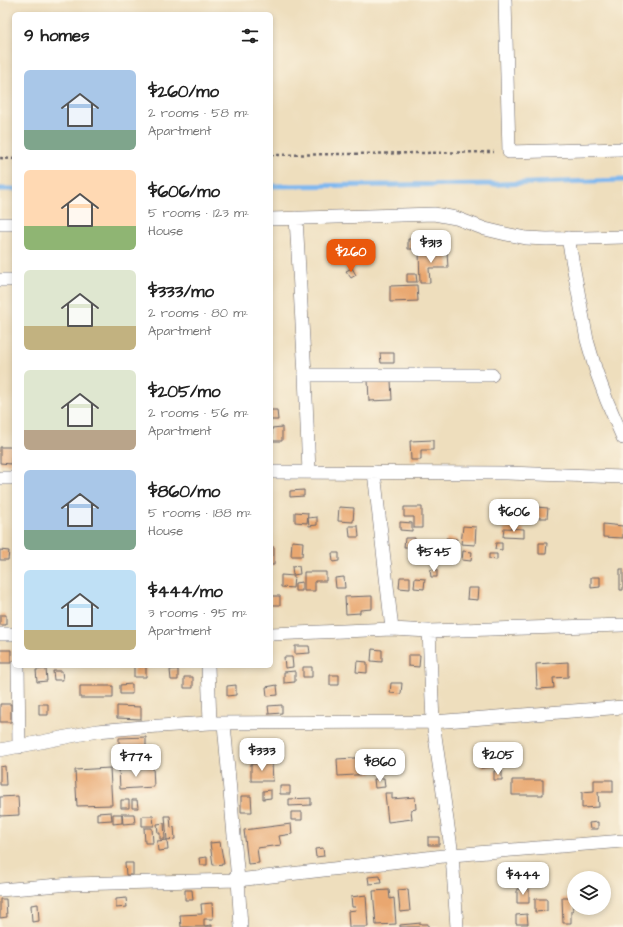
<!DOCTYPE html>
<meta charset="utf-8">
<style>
:root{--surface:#fff;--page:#f2f2f2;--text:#222;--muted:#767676;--accent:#ea580c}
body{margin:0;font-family:"Architects Daughter",sans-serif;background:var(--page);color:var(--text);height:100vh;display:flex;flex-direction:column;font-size:15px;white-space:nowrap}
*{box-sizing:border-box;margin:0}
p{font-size:13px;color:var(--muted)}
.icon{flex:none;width:22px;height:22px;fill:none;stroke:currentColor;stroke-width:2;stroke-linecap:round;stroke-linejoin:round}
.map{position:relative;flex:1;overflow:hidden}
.details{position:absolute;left:12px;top:12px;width:261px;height:656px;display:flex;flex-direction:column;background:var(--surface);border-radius:6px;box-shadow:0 2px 6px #0003}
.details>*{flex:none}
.controls{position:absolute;left:567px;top:871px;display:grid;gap:8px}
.controls a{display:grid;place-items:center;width:44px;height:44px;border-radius:50%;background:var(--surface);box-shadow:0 2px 6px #0003;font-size:20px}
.price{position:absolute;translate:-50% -34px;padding:0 9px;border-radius:8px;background:#fff;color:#222;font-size:13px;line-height:26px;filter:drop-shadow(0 1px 2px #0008)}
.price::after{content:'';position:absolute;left:50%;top:24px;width:12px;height:9px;margin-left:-6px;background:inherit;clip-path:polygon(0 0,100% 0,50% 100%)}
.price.on{background:var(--accent);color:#fff}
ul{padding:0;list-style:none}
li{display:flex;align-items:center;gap:12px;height:100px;padding:0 12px}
li span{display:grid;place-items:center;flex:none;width:112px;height:80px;border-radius:6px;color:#555}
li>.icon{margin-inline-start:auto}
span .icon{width:48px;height:48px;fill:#fffc;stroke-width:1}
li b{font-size:17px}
h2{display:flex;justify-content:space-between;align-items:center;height:48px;padding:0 12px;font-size:17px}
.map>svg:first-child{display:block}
</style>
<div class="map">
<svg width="623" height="927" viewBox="0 0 623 927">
<rect width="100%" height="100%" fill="#fcf5e5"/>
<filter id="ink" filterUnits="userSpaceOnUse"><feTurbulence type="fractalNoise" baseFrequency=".025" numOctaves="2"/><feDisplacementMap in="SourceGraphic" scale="8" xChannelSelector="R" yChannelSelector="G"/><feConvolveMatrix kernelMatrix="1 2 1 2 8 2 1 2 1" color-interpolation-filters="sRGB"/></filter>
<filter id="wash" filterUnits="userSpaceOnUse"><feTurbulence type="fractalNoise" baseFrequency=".012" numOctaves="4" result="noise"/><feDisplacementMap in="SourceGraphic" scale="16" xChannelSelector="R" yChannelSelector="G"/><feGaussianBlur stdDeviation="0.9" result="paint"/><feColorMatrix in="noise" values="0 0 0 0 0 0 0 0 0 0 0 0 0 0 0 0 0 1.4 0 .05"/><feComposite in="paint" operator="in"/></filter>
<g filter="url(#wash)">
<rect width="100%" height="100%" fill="#eedebd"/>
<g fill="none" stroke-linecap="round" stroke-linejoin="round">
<path stroke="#7fb8ef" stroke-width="5" d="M271,186L500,184L623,180
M0,189H14"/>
</g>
<g id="blocks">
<path fill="#e9a76f" d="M408,239H415L416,249H408Z
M447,251L448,268H429L430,283H420L419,252Z
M352,268L356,275L351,278L346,271Z
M407,274H416L417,282H407Z
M417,285L418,301L390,302V286Z
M380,353H394V363H381Z
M368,380H391L392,400L369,401Z
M271,410H277L278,420H271Z
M282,427V441H272V428Z
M433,440V450H421V460H411L410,441Z
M0,447H12L11,464L0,463Z
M304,490V496L290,497V491Z
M339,507L354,508L353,522L338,521Z
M404,507H422V528H414V517H404Z
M536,507L548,508L547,518H536Z
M295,512L308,513L307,523L295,522Z
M317,517V525L309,526L308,518Z
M400,522L412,523V531L400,530Z
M603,524L623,526V538L603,537Z
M349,526H358L359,537H350Z
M463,526L476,527L475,545L461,544Z
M504,528L524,529V538L503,537Z
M405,538H415L414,547H404Z
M446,538L457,539L456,548H446Z
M292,541L303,542L302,556H291Z
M496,543H502V550L495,549Z
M539,543H547L546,554H539Z
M271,547H274V565H271Z
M0,550L9,551L8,560H0Z
M463,551L472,552L471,561L462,560Z
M332,553H339V561L333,562Z
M489,554H497V560L489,559Z
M299,566L300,574L293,575L292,567Z
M437,569V577H431L430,570Z
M620,569H623V590H620Z
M304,572H326V581H315V591H304Z
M281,575L294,576L293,588L281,587Z
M344,577L345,588H336L335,578Z
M400,577H410V589L399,588Z
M591,577H600V587L591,588Z
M415,578L425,579L424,589L414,588Z
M302,582V591H295V583Z
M468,588H479L478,600L467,599Z
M271,596H280V605H271Z
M372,596V609L360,610V613L346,614L345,597Z
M0,615H6V625H0Z
M295,646H309L310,653L295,654Z
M372,649L382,650V662L371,661Z
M0,650H11V663H0Z
M408,655H420L419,667L408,666Z
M284,657H292L293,667L285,668Z
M357,661L367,662V673L356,672Z
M568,662V677L553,678L554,688L537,689L536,664Z
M134,666H146V677H134Z
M303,667H312V677H303Z
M46,669L47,681L37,682L36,670Z
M178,669V680H171L170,670Z
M53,671H62L63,680H54Z
M295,671V682L284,683V672Z
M330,675H339V685H330Z
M184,677H193V688H184Z
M391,683H402L401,694L390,693Z
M132,684V694H120V685Z
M236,685V695L227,696V686Z
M277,685L278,695L267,696L266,687Z
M80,686H113V698H80Z
M0,704H11V722H0Z
M39,704H48V715H39Z
M282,705V713L269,714L268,706Z
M117,706L141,707V719L117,718Z
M146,737V746H119V738Z
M496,746L498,766L481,768L479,747Z
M371,757L372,774L338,776L337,759Z
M272,763L273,781H251V764Z
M5,766L6,785H0V767Z
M153,767L154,787L120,789L119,769Z
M110,768L112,805L77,806L75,770Z
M494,771H502V780H494Z
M384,778L385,787L375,788L374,779Z
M512,780H543V795H512Z
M594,780H613V792H598L599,807L582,808V792L594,791Z
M280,786H290V794H280Z
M271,790V798L263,799V791Z
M385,793H392V799L415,797L416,809L411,810L412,819L388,822Z
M18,796L19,815L0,816V797Z
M241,796H251L252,812H241Z
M311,798V805L289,806V799Z
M121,800H129V808H121Z
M132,800H137L138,808H132Z
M111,812L112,820L97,821V813Z
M291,812H302V820H291Z
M113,814H122V823L113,824Z
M122,814H134L135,823L123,824Z
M142,816H153L154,826H142Z
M165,816H170L171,828L174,827L175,839L167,840Z
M598,822V829H590L589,823Z
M164,823L165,839H160V833H158L157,824Z
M291,824L292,834L279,836L281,845L257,848L259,863L248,864L244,830Z
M144,828H152L153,843H145Z
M428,837H439V845H428Z
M167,840L168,850L158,851L157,841Z
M220,842L224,864L213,865L210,843Z
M323,848L324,856L316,857L315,849Z
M207,857V865H200L199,858Z
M125,863H133V875H126Z
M380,876L381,883L369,884L368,877Z
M408,889L410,911L400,912L398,890Z
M517,889H529V903H517Z
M185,890H192L193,900H185Z
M389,890L390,899L394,898L396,924L376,925L373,891Z
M366,895L368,927H349L348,911L356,910L355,907H352L351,897Z
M126,898L127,907L116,908V899Z
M562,898H572L573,911H571V923H563Z
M0,899H6L7,917L0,918Z
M535,899H547V911L535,912Z
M212,903L213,919H204V926L212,925V927H181L180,915L202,914L201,904Z
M38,904L39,921L32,922L31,905Z
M527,914L528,924H516V915Z
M421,923V924H428V927H400V925Z"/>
</g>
</g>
<g filter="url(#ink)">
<use href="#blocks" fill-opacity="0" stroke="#696468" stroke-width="1"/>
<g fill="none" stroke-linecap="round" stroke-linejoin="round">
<defs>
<path id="street" d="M505,0L509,152L623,149
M296,218L305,375L309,472
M271,219L434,214L456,218L485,229L506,234L526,238L547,239L623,237
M0,224H14
M568,238L587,340L596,371L607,401L623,438
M0,280H14
M305,375H492
M271,472L507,473L623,477
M374,472L392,629
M0,478H14
M429,631L433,722L452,855L457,927
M0,634H14
M271,634L392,629L429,631L623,625
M18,666L19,747
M208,666L210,723
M224,724L238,880L241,927
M0,750L97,731L143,727L210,723L433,722L623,707
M0,890L71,884L238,880L452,855L623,841"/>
</defs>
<use href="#street" stroke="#696468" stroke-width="14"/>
<path stroke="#696468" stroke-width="2.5" stroke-dasharray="3 3" stroke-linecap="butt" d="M271,155L494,152
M0,158L14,159"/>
<use href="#street" stroke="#fff" stroke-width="13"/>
</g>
</g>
</svg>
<div class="controls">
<a><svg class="icon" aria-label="layers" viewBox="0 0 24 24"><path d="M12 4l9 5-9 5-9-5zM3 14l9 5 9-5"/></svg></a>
</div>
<b class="price" style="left:431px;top:264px">$313</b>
<b class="price on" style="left:351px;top:273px">$260</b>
<b class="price" style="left:514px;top:533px">$606</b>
<b class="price" style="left:434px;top:573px">$545</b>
<b class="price" style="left:262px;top:772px">$333</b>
<b class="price" style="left:498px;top:776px">$205</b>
<b class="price" style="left:136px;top:778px">$774</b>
<b class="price" style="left:380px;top:783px">$860</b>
<b class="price" style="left:523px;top:896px">$444</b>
<section class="details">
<h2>9 homes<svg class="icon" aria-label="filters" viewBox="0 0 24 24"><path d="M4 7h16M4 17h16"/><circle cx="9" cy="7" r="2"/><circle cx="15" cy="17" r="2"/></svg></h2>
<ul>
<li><span style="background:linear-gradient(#a9c7e8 75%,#7fa58c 0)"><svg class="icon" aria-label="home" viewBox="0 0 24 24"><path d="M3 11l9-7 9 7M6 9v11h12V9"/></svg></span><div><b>$260/mo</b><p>2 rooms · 58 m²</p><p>Apartment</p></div></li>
<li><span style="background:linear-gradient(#ffd9b3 70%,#8fb573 0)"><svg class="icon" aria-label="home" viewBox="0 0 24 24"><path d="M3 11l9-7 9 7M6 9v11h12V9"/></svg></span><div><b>$606/mo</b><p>5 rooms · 123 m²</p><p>House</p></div></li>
<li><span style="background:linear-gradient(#dfe7d0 70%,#c2b280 0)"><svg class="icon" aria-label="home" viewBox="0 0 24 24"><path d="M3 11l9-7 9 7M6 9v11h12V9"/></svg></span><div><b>$333/mo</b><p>2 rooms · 80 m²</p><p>Apartment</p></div></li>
<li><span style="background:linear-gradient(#dfe7d0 75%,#b9a48a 0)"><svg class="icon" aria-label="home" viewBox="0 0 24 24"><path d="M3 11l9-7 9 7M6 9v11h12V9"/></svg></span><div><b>$205/mo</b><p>2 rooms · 56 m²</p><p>Apartment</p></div></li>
<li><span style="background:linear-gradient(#a9c7e8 75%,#7fa58c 0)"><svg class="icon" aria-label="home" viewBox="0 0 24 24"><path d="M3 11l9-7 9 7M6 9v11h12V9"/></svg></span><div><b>$860/mo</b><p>5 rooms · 188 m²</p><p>House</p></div></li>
<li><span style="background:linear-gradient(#bfe0f5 75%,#c2b280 0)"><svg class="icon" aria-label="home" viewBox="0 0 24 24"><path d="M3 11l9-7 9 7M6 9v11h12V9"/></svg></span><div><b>$444/mo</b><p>3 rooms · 95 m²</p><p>Apartment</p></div></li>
</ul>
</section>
</div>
